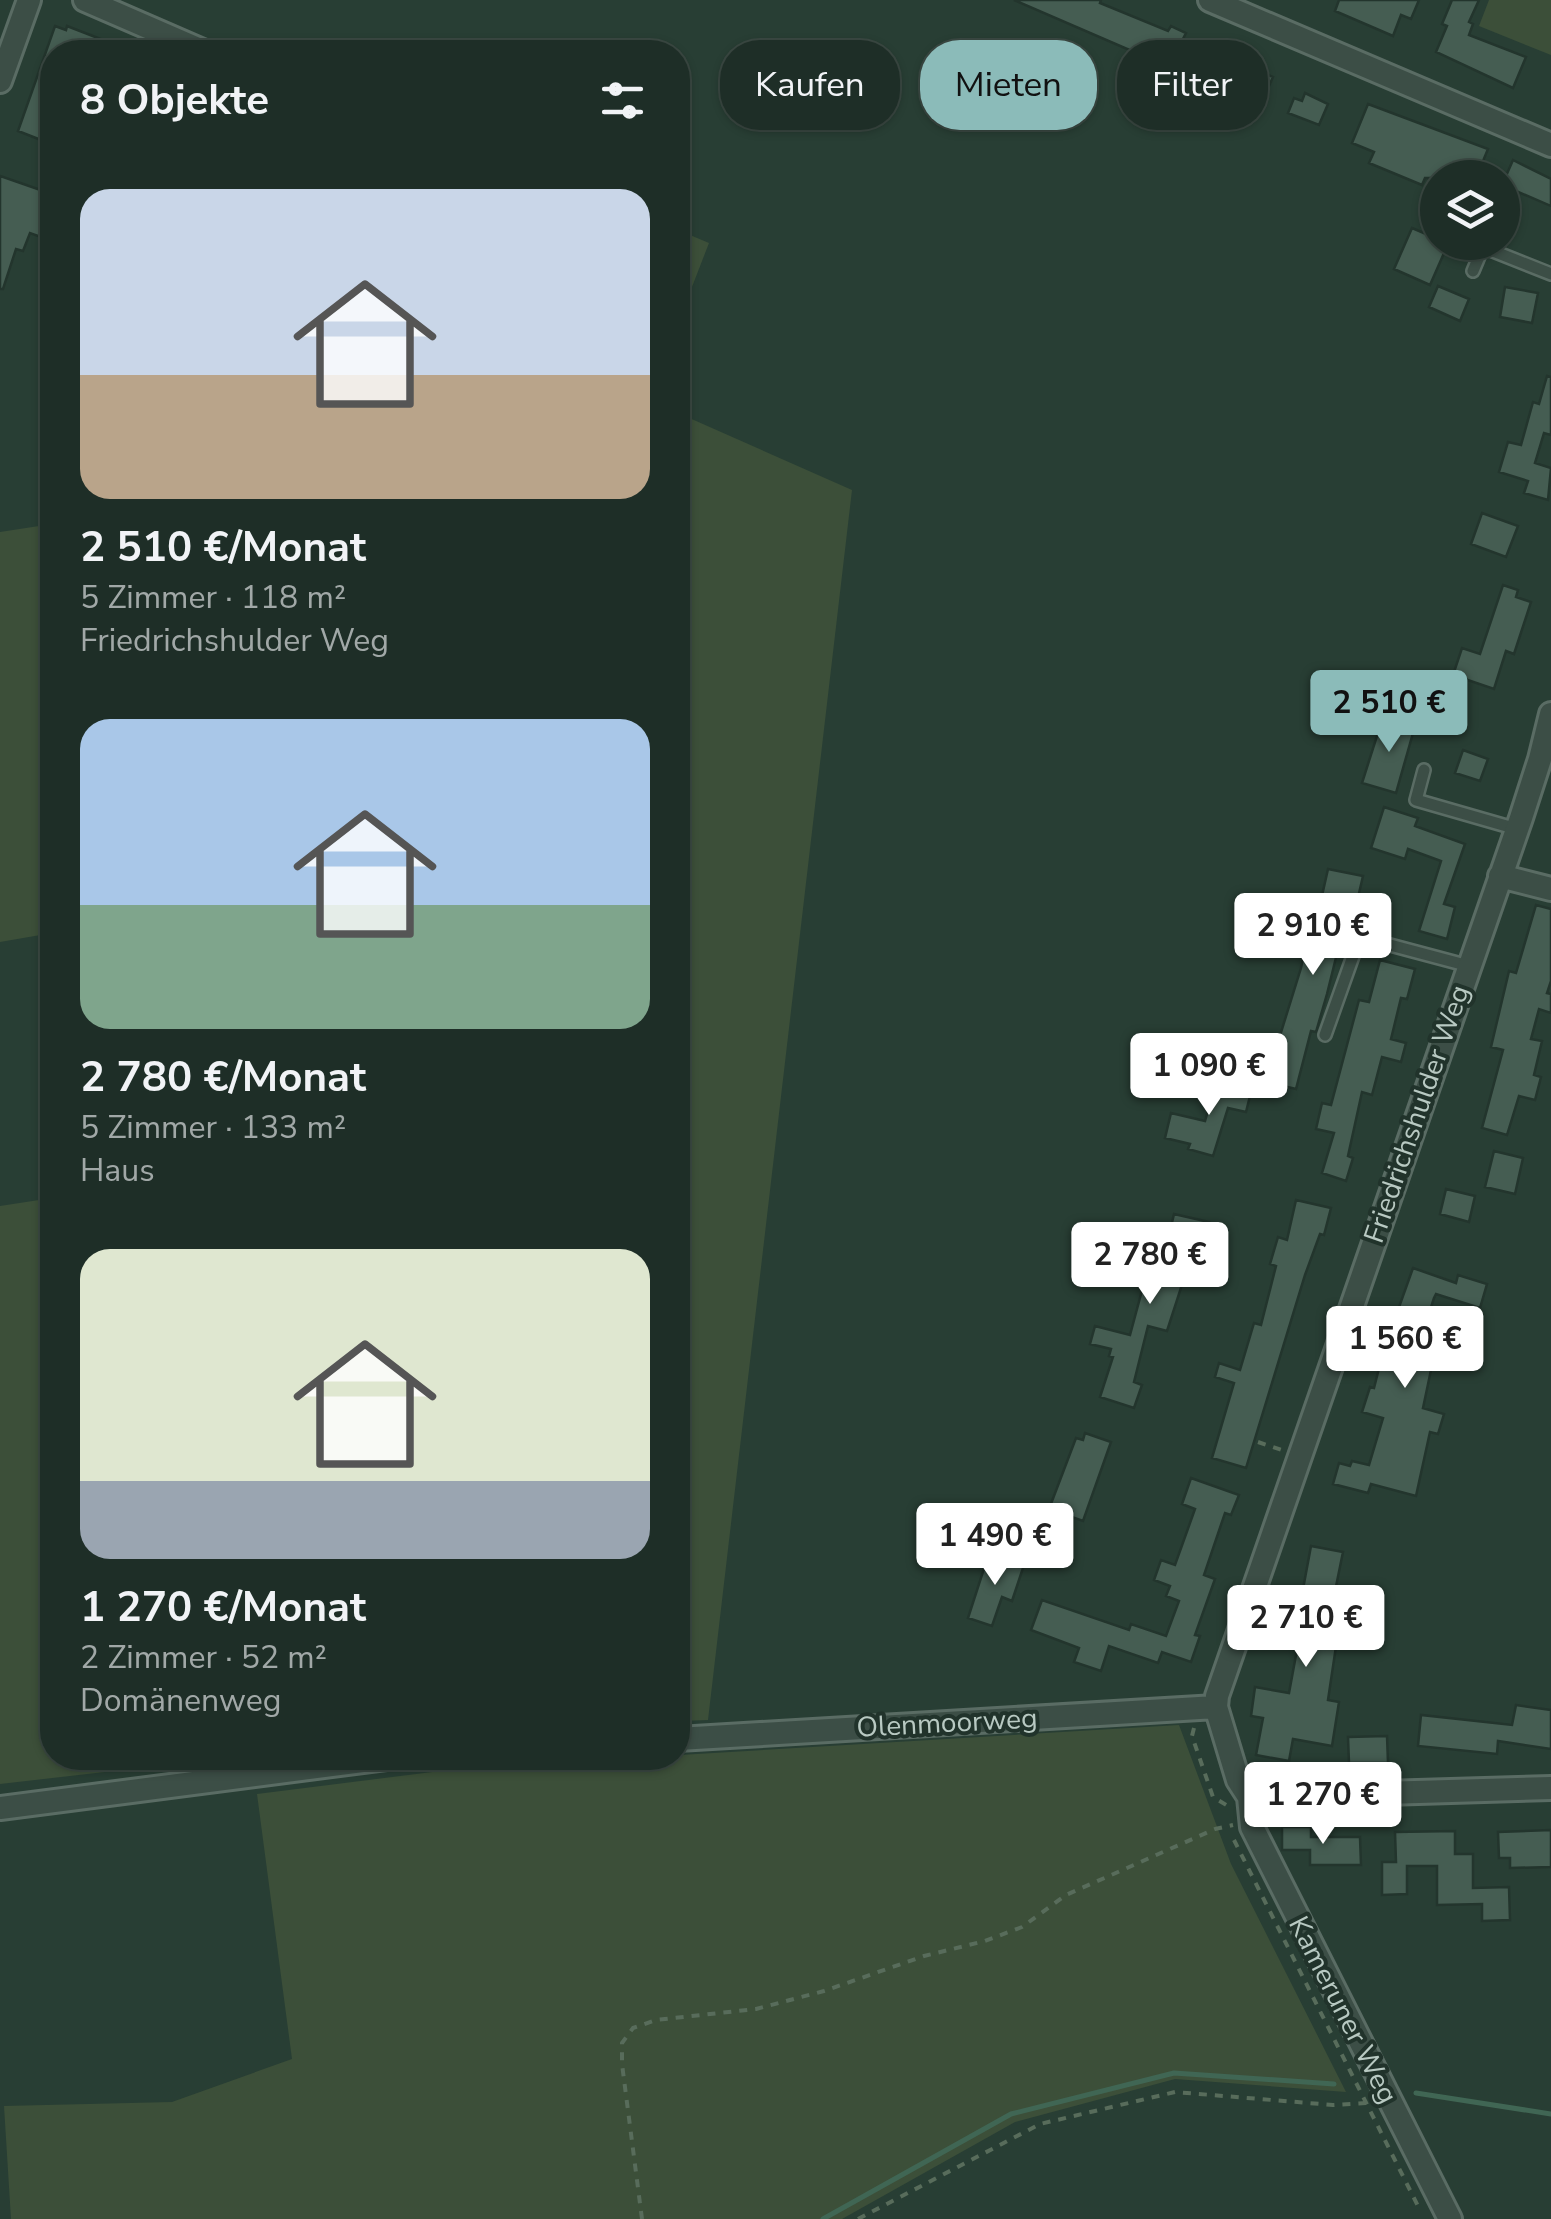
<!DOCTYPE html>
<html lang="de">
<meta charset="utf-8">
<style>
:root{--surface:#1e2e27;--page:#26362f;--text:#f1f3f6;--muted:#a1a8a7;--line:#3c4a44;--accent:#8bbbb9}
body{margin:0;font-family:"Nunito Sans",sans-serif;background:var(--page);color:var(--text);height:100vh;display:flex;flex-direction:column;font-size:38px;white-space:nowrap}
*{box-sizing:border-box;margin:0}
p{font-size:32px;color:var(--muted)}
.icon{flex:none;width:55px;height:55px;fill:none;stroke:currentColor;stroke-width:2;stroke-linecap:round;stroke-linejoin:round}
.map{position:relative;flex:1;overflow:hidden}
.panel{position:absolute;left:40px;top:40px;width:650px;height:1730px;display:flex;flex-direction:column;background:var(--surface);border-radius:40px;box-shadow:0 2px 8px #0004,0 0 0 2px var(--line)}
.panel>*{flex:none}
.hud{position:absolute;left:720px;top:40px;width:680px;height:90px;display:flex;gap:20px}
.controls{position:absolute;left:1420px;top:160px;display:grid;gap:20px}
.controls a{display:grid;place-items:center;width:100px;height:100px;border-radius:50%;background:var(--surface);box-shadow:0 2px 8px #0004,0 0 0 2px var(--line);font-size:50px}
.price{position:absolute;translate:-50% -85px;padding:0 22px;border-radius:10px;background:#fff;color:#222;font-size:32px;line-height:65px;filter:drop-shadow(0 2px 5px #0008)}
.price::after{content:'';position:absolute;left:50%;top:60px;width:30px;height:22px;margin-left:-15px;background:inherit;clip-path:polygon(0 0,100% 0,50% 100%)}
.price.active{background:var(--accent);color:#111}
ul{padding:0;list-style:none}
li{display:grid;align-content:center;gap:20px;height:530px;padding:0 40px}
li span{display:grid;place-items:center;height:310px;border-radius:30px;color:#555}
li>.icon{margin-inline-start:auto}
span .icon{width:180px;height:180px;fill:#fffc;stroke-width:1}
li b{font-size:42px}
h2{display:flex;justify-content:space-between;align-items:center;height:120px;padding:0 40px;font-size:42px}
.pill{padding:0 35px;border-radius:40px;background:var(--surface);box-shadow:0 2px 8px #0004,0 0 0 2px var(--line);font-size:35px;line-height:90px}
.pill.active{background:var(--accent);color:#111}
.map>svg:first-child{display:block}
</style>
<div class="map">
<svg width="1551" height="2219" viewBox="0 0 1551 2219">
<rect width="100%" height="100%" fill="#283e34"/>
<path fill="#3c4f39" d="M1489,0H1551V55L1479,26Z
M678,230L709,243L678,323Z
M678,413L852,490L708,1720L678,1721Z
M52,524V933L0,942V532Z
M52,1198V1758H227L0,1784V1206Z
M1179,1725L1231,1864L1346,2092L1175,2079L1015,2122L842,2219H11L4,2106L172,2102L292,2059L257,1794L464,1768Z"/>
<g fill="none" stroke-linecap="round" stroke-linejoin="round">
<path stroke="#406654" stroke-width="5" d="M1416,2093L1551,2114
M823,2219L1011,2114L1174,2073L1334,2084"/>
</g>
<path fill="#455d52" stroke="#23352d" stroke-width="2.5" d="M1014,0H1101L1100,3L1168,31L1171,26L1186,33L1183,39L1207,50L1199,68L1228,82L1237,62L1273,77L1253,122L1198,96L1203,86L1154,64L1155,61Z
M1339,0H1419L1411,19L1401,15L1393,36L1335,11Z
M1452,0H1479L1469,22L1473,24L1469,35L1526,57L1513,88L1436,52L1447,26L1442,24Z
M55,26L66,30L67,26L134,52H88L71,46L69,52H52V109L41,140L18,131Z
M1305,93L1328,104L1319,125L1288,113L1294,98L1302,101Z
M1368,104L1488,149L1476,178H1425L1422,185L1369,163L1374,152L1352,143Z
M1513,160L1551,179V206L1502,185Z
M0,176L52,194V241L30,233L23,251L16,249L3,289H0Z
M1412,228L1438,239V242L1448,244L1430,285L1394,269Z
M1438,286L1469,299L1460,321L1429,307Z
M1505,287L1538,293L1532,323L1500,317Z
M1547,376L1551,377V435L1544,433L1535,463L1551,468L1548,500L1524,493L1528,481L1499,472L1508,442L1521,445L1533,402L1539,404Z
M1482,513L1518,526L1506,557L1471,544Z
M1503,585L1518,590L1516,597L1531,602L1514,654L1506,651L1494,689L1453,675L1462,648L1480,654Z
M1383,717L1415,726L1396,793L1362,783Z
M1463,750L1488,759L1480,781L1455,773Z
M1384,807L1418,818L1415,826L1465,844L1444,904L1455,907L1447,939L1419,931L1441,861L1408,849L1405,859L1371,848Z
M1328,869L1363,876L1354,915L1347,913L1327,994L1316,1032L1311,1031L1296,1089L1263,1081L1274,1041L1278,1042L1301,968L1309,929L1314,931Z
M1536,905L1551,909V981L1547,993L1551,994V1013L1539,1009L1531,1039L1542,1041L1534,1075L1541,1077L1535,1100L1519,1096L1507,1135L1482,1128L1503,1050L1491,1047L1509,971L1516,973Z
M1380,960L1415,969L1407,999L1401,998L1391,1039L1406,1043L1401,1062L1382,1057L1372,1095L1362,1092L1348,1156L1353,1158L1346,1181L1322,1173L1334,1133L1316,1129L1322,1103L1331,1105L1359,1000L1369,1002Z
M1217,1079L1252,1088L1246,1112L1228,1108L1213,1156L1188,1149L1190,1144L1165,1138L1171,1113L1205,1121Z
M1494,1151L1523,1158L1515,1194L1485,1187Z
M1446,1189L1475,1196L1469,1222L1440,1214Z
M1296,1200L1331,1208L1324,1235L1320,1234L1305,1275L1246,1468L1212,1458L1234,1383L1215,1377L1219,1363L1240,1370L1254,1323L1261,1325L1276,1266L1270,1264L1278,1237L1287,1240Z
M1174,1214L1209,1222L1199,1262L1190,1260L1167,1331L1148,1326L1134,1382L1142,1385L1134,1408L1100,1397L1113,1357L1109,1356L1111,1349L1090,1344L1095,1326L1130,1335L1144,1283L1135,1281L1141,1256L1163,1261Z
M1413,1268L1456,1283L1458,1275L1487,1284L1480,1308L1436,1294L1434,1298L1412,1366L1431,1370L1423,1408L1444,1414L1438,1434L1430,1432L1416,1496L1371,1484L1368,1493L1333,1484L1339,1463L1350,1466L1352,1461L1369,1465L1383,1418L1362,1412L1370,1387L1374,1388L1394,1309L1398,1310Z
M1085,1433L1111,1442L1083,1521L1049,1509L1076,1438L1083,1440Z
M1191,1478L1239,1495L1231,1515L1225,1513L1204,1575L1215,1579L1195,1635L1200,1636L1191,1662L1162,1652L1158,1663L1109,1646L1101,1671L1074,1662L1079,1648L1031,1630L1042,1600L1129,1630L1131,1624L1166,1636L1179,1601L1166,1596L1170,1586L1154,1580L1161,1560L1175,1565L1195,1509L1182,1504Z
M1311,1546L1343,1552L1331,1611L1341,1613L1328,1700L1339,1702L1332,1746L1293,1739L1289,1761L1256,1755L1263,1718L1251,1716L1255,1687L1289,1693L1308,1590L1303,1589Z
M989,1553L1024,1565L1012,1601L1002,1597L992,1626L968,1618Z
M1516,1705L1551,1710V1749L1498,1741L1497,1754L1418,1746L1421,1715L1512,1725Z
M1387,1736L1388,1763H1349L1348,1737Z
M1282,1827H1311V1837H1360L1361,1865H1310V1850H1282Z
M1551,1830V1867L1510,1868V1858H1499L1498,1832Z
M1455,1831V1854H1473V1888L1509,1887L1510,1920L1482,1921V1904L1437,1905V1866H1407V1894L1382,1895V1862H1396L1395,1832Z"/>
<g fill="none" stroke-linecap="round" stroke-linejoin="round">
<defs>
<path id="service" d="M1473,271L1483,247L1551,274
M1424,770L1416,800L1517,829
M1360,937L1469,966
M1325,1035L1363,928"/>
<path id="minor" d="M85,0L205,52
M1210,0L1551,145
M0,81L29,0
M1500,876L1551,889
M678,1739L1216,1707
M1249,1797L1238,1780L1216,1707L1217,1696L1521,818L1540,759L1551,714
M1249,1797L1252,1827L1450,2219
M1249,1797L1551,1788
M0,1808L386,1758"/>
</defs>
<use href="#service" stroke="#5a6c64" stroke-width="16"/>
<use href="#minor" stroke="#5a6c64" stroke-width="28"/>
<path stroke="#586c5b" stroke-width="4" stroke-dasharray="8 8" stroke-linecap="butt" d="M1258,1442L1282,1450
M1194,1728L1192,1736L1213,1797L1228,1806
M1234,1840L1418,2206
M642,2219L622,2064V2043L633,2028L656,2020L756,2009L824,1991L924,1956L985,1941L1022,1927L1066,1895L1215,1829L1233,1825
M858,2219L1040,2124L1175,2092L1333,2105L1366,2103"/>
<use href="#service" stroke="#3c4e46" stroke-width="11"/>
<use href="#minor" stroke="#3c4e46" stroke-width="22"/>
</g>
<g text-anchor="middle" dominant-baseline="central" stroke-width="8" stroke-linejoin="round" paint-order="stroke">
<g font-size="28" fill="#b8c9c2" stroke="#21332b">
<text transform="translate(1417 1114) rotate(-71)">Friedrichshulder Weg</text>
<text transform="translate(947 1723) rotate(-3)">Olenmoorweg</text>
<text transform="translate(1343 2010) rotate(63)">Kameruner Weg</text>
</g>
</g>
</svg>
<div class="controls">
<a><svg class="icon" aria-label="layers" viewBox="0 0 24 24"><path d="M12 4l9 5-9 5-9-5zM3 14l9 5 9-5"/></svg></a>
</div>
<b class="price active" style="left:1389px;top:755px">2 510 €</b>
<b class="price" style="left:1313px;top:978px">2 910 €</b>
<b class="price" style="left:1209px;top:1118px">1 090 €</b>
<b class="price" style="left:1150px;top:1307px">2 780 €</b>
<b class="price" style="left:1405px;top:1391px">1 560 €</b>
<b class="price" style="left:995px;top:1588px">1 490 €</b>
<b class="price" style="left:1306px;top:1670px">2 710 €</b>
<b class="price" style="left:1323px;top:1847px">1 270 €</b>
<div class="hud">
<a class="pill">Kaufen</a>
<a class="pill active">Mieten</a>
<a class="pill">Filter</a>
</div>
<section class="panel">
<h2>8 Objekte<svg class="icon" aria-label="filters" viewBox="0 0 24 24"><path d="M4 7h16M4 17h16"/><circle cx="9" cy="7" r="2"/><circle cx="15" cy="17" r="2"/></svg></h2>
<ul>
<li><span style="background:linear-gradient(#c9d6e8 60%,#b9a48a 0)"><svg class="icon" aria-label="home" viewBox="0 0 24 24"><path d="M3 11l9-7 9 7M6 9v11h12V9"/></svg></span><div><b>2 510 €/Monat</b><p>5 Zimmer · 118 m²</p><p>Friedrichshulder Weg</p></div></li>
<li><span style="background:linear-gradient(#a9c7e8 60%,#7fa58c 0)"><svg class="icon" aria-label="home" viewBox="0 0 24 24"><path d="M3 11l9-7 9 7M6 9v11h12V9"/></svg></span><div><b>2 780 €/Monat</b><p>5 Zimmer · 133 m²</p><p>Haus</p></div></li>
<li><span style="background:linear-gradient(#dfe7d0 75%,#9aa5b1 0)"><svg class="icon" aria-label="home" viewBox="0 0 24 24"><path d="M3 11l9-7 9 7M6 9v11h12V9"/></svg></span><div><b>1 270 €/Monat</b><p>2 Zimmer · 52 m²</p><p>Domänenweg</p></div></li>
</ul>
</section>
</div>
